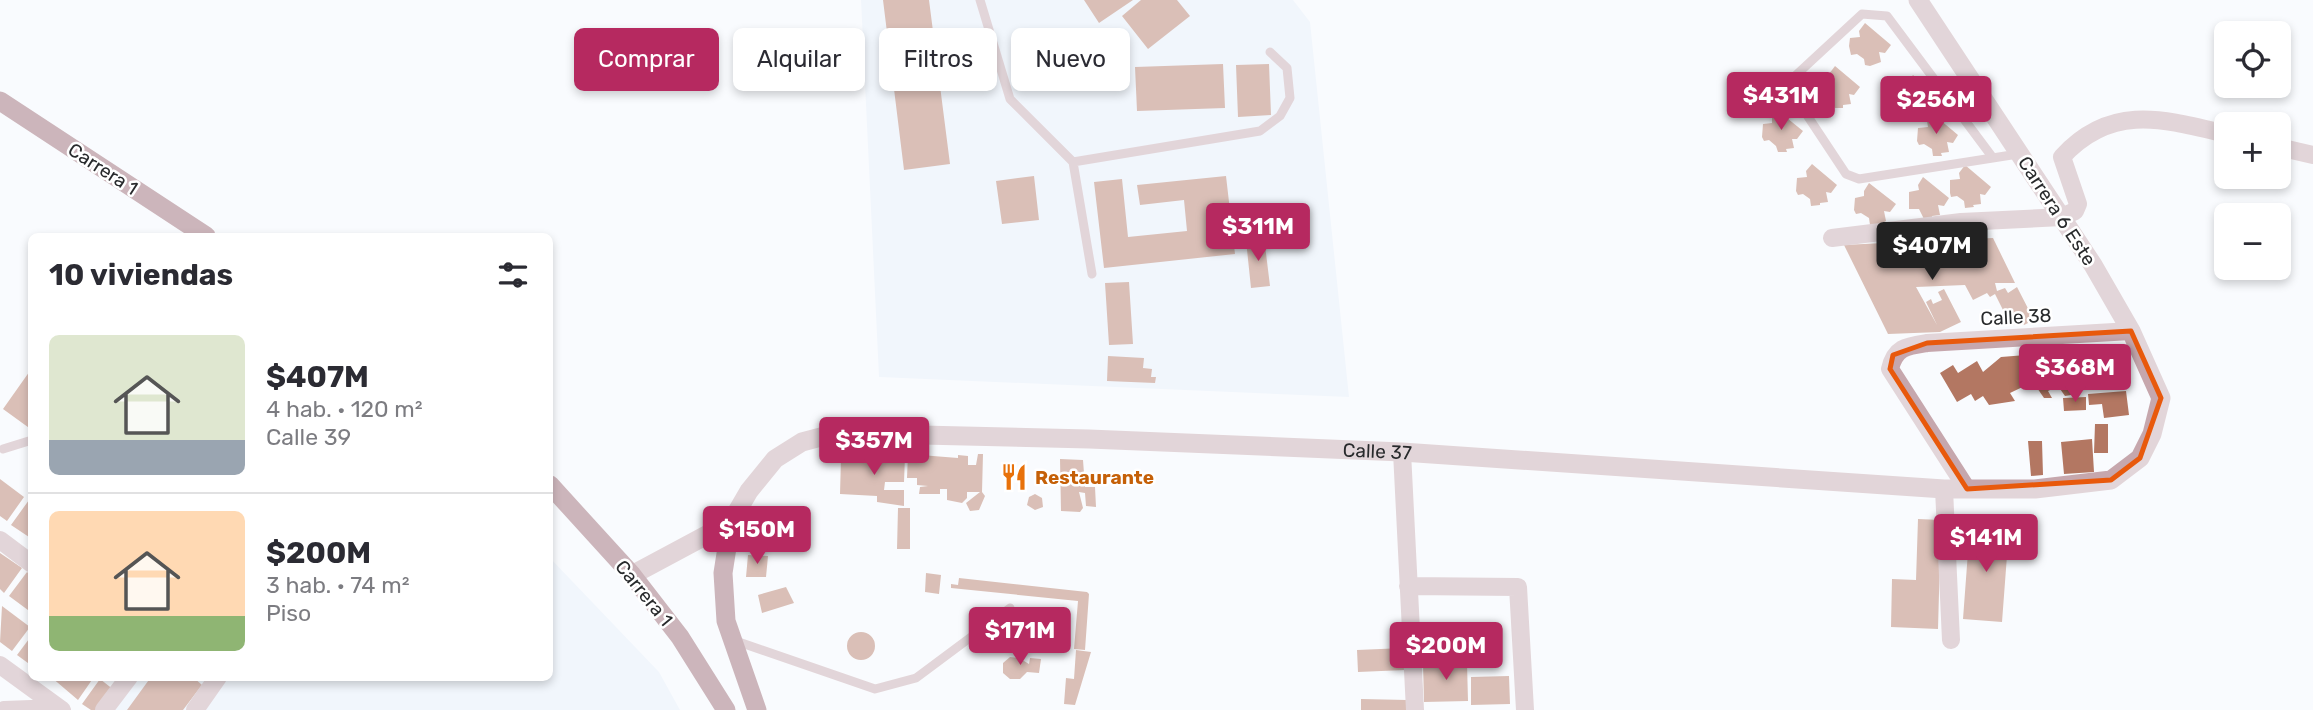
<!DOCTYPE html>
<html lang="es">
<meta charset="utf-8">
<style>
:root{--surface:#fff;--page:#f2f2f3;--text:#2b2b33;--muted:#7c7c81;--line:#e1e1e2;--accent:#b62960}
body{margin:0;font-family:Rubik,sans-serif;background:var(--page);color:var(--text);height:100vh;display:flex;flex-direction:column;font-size:26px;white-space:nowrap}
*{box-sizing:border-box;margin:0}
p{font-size:23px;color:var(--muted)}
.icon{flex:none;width:38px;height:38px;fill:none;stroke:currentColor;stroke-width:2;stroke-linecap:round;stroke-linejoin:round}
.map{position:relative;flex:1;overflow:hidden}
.drawer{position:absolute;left:28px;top:233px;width:525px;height:448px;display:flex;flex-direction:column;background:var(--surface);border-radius:10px;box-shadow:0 4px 10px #0003}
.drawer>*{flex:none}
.banner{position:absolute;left:574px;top:28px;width:665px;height:63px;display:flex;gap:14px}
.controls{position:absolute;left:2214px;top:21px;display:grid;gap:14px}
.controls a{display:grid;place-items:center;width:77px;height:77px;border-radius:10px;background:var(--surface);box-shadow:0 4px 10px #0003;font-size:35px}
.price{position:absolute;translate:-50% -60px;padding:0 16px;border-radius:7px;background:var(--accent);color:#fff;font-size:23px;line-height:46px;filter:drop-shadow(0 2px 4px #0008)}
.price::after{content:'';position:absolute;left:50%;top:42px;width:21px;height:16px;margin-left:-10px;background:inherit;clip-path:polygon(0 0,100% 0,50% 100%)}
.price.selected{background:#222;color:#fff}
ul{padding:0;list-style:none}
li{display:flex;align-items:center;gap:21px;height:175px;padding:0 21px}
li+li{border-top:2px solid var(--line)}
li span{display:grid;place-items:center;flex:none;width:196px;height:140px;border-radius:10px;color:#555}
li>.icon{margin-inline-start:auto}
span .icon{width:84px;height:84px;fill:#fffc;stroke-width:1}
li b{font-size:30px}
h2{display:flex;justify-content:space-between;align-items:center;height:84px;padding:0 21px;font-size:30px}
.chip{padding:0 24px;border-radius:10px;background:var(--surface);box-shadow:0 4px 10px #0003;font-size:24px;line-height:63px}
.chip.selected{background:var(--accent);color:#fff}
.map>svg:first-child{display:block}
</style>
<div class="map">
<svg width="2313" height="710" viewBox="0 0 2313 710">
<rect width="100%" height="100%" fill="#f9fbfe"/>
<path fill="#e7effb" d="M861,0H1293L1310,22L1349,397L879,377Z
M550,558L659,672L680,710H111L136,677H550Z"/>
<path fill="#b37762" d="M883,0H929L950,164L904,170Z
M1084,0H1133L1099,23Z
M1141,0H1177L1190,16L1148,49L1122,16Z
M1865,23L1891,45L1885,53L1879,52L1881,62L1870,66L1865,65L1864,59L1857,54L1851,55L1849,46L1850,38L1860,37L1859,31Z
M1223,64L1225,108L1137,111L1135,67Z
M1269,64L1271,115L1238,117L1236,65Z
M1835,66L1860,87L1854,95L1849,94L1851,104L1843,105V108H1835L1830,99L1820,98V81L1830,79L1829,74Z
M1913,75L1938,97L1933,104H1927L1929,113L1921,115L1922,117H1913L1912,111L1904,106L1898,107V90L1908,89L1907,83Z
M1777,110L1803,131L1797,139H1792L1794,148L1786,149L1787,152H1778L1776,146L1769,140L1764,141L1762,137L1763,124L1772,123V118Z
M1933,114L1958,135L1953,143L1947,142L1949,152L1941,153L1942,156H1933L1932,149L1924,144L1919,145L1917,141L1918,128L1928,127L1927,121Z
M1812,164L1837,185L1831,193L1826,192L1828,202L1820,203V205L1811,206L1810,199L1803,194L1798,195L1796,191L1797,178L1807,177L1806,171Z
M1965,165L1991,187L1985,195L1980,194L1981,204L1973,205L1974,207L1965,208L1964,201L1957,196L1951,197L1950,193V180L1960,179L1959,173Z
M1034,176L1039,220L1002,224L996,181Z
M1226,176L1235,254L1104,268L1094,182L1122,179L1128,237L1187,231L1184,200L1140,205L1137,185Z
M1923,177L1949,198L1944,206L1938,205L1940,215L1932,216V219H1924L1919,209H1909V192L1919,190L1918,185Z
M1869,183L1896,204L1890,212L1884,211L1886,221L1879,225H1870L1869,218L1861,213L1856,214L1854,210L1855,198L1864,196V191Z
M1264,237L1270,286L1251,288L1246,240Z
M1993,238L2015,283H1995L1997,291L2005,288L2008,293L2017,287L2034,320L2024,325L2022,322L2011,326L1995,294L1990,297L1987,293L1973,300L1965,285L1916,287L1937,325L1926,302L1931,299L1933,304L1942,300L1938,292L1944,289L1961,322L1940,332L1888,334L1844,245L1943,240L1950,255L1970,244L1968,239Z
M1129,282L1133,344L1109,345L1105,283Z
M2026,355L2040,378L2043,377L2036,366L2052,360L2077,394L2065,396L2058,386L2048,391L2052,398H2044L2033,382L2010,393L2015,401L1989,405L1983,396L1975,401L1971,394L1957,402L1940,373L1953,365L1958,373L1977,361L1983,372L2001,357Z
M1108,356L1144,358L1143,368L1152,369L1151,377H1156L1155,383L1107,381Z
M32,368V430L3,409Z
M2126,391L2129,415L2104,418L2102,404L2089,405L2088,394Z
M2086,397V410L2064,411L2063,398Z
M2095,424H2108V453H2094Z
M2092,439L2094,472L2064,474L2061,442Z
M2028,441H2042L2043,475L2031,476Z
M875,451L905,456L904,482H885L884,490H904V506L877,502V496L840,494L841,458L875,459Z
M908,454L958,458V455L968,456V465H976L978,454H983L982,492L985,496L979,510L970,511L966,503L980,492H967V498L962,503L947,500V489H940V494H919L920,487L928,486L917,485V478H907Z
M1060,459L1083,460L1085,487H1095L1096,507L1086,506L1085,493L1079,492L1083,508L1080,512L1061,511Z
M0,479L24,497L7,521L0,516Z
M1035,494L1042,498L1043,507L1035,510L1027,505L1029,497Z
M29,500L32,502V539L11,525Z
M898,508H910V549H897Z
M1918,519L1941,520L1938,629L1891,627L1892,579L1916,580Z
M1970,525L2009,529L2002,622L1963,619Z
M0,553L22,568L4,593L0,589Z
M748,555L768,556L766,577H746Z
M27,572L32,576V613L9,596Z
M926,573L941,575L939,594L925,592Z
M959,578L1087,592L1089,594L1085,650L1074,649L1078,601L951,588V584L958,585Z
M786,587L794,603L762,613L758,595Z
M2,606L30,627L12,651L0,642Z
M847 646a14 14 0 1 1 28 0a14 14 0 1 1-28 0Z
M32,635V666L17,655Z
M1404,648L1405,670L1358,672L1357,650Z
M1076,650L1091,652L1075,705L1064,704L1066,678L1074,679Z
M1010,657L1019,658L1029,664L1030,658L1041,659L1039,673L1027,672L1020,679H1010L1003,673V663Z
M1467,663L1468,701L1424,702L1423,664Z
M1509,676L1510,704L1471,705V677Z
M51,677H94L78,700Z
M151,677H193L202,685L183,710H127Z
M100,679L114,690L99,710H91L82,704Z
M1361,699L1407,700V710H1361Z"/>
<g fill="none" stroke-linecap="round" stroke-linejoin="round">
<path stroke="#c6a7ad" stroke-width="9" d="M980,0L1010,99L1073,162L1092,274
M1993,158L1887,16L1862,14L1795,76L1793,94L1846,174L1859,179L2018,154
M1073,162L1260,131L1280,116L1290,98L1287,68L1270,52
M3,449L32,440
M733,640L875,689L916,678L1010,608"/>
<path stroke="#c6a7ad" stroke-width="18" d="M2278,147L2313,155
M1832,238L1961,222L2062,217L2075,211L2078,204L2062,157C2111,103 2164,119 2226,134
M1402,452L1415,710
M1944,489L1951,640
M1967,489L1890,369C1895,347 1907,346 1927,343L2131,331
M0,540L32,564
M1408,586L1518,587L1525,710
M0,665L62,710
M4,710L58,708
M104,710L129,677
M195,710L218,677"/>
<path stroke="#c6a7ad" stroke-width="19" id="s1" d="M632,575L731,522L749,491L775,459L802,442L836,433L1089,439L1402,452L1944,489H2035L2111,480L2140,458L2152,434L2161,398L2131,331L2093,265L1918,0"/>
<path stroke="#95616c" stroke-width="19" d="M0,101L206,236
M550,485L632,575L680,637L726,710
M731,522L723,573L726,621L757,710"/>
</g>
<path d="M0 0H2313V710H0ZM2131,331L2161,398L2140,458L2111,480L1967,489L1890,369L1893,355L1927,343Z" fill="#f9fbfe" fill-opacity=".55" fill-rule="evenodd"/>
<path fill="none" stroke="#e8590c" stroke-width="5" stroke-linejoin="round" d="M2131,331L2161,398L2140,458L2111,480L1967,489L1890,369L1893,355L1927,343Z"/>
<defs>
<symbol id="restaurant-bare" viewBox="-9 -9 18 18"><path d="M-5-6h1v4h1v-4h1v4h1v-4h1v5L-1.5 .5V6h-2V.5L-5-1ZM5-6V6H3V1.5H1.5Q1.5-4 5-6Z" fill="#e8710a" stroke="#fff" stroke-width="2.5" paint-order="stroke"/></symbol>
</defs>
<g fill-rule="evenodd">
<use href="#restaurant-bare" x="995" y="458" width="38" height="38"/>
</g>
<g text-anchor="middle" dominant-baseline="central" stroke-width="5" stroke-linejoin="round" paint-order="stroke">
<g font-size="19" fill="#282a2c" stroke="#fff">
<text transform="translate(103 169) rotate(33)">Carrera 1</text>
<text transform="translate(2057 211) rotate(57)">Carrera 6 Este</text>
<text transform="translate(2016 317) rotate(-3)">Calle 38</text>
<text stroke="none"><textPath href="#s1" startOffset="798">Calle 37</textPath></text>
<text transform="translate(644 593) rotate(51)">Carrera 1</text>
</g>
<g font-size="19" font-weight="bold" fill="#c56008" stroke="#fff" text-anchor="start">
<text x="1035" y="477">Restaurante</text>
</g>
</g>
</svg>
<div class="controls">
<a><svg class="icon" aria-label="locate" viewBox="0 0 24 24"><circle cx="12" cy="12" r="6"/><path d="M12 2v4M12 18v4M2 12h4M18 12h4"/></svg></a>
<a>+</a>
<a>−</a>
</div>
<b class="price" style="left:1781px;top:132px">$431M</b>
<b class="price" style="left:1936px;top:136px">$256M</b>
<b class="price" style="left:1258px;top:263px">$311M</b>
<b class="price selected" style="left:1932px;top:282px">$407M</b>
<b class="price" style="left:2075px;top:404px">$368M</b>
<b class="price" style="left:874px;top:477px">$357M</b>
<b class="price" style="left:757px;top:566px">$150M</b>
<b class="price" style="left:1986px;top:574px">$141M</b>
<b class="price" style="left:1020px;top:667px">$171M</b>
<b class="price" style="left:1446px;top:682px">$200M</b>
<div class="banner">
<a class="chip selected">Comprar</a>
<a class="chip">Alquilar</a>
<a class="chip">Filtros</a>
<a class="chip">Nuevo</a>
</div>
<section class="drawer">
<h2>10 viviendas<svg class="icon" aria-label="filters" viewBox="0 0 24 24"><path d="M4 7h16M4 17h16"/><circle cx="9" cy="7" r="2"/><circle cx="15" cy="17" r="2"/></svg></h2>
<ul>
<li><span style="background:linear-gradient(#dfe7d0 75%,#9aa5b1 0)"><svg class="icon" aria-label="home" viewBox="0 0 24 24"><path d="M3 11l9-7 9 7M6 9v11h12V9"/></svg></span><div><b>$407M</b><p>4 hab. · 120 m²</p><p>Calle 39</p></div></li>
<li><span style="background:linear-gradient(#ffd9b3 75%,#8fb573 0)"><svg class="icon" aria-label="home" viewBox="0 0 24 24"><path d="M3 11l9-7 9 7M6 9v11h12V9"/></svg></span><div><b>$200M</b><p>3 hab. · 74 m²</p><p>Piso</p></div></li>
</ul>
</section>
</div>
